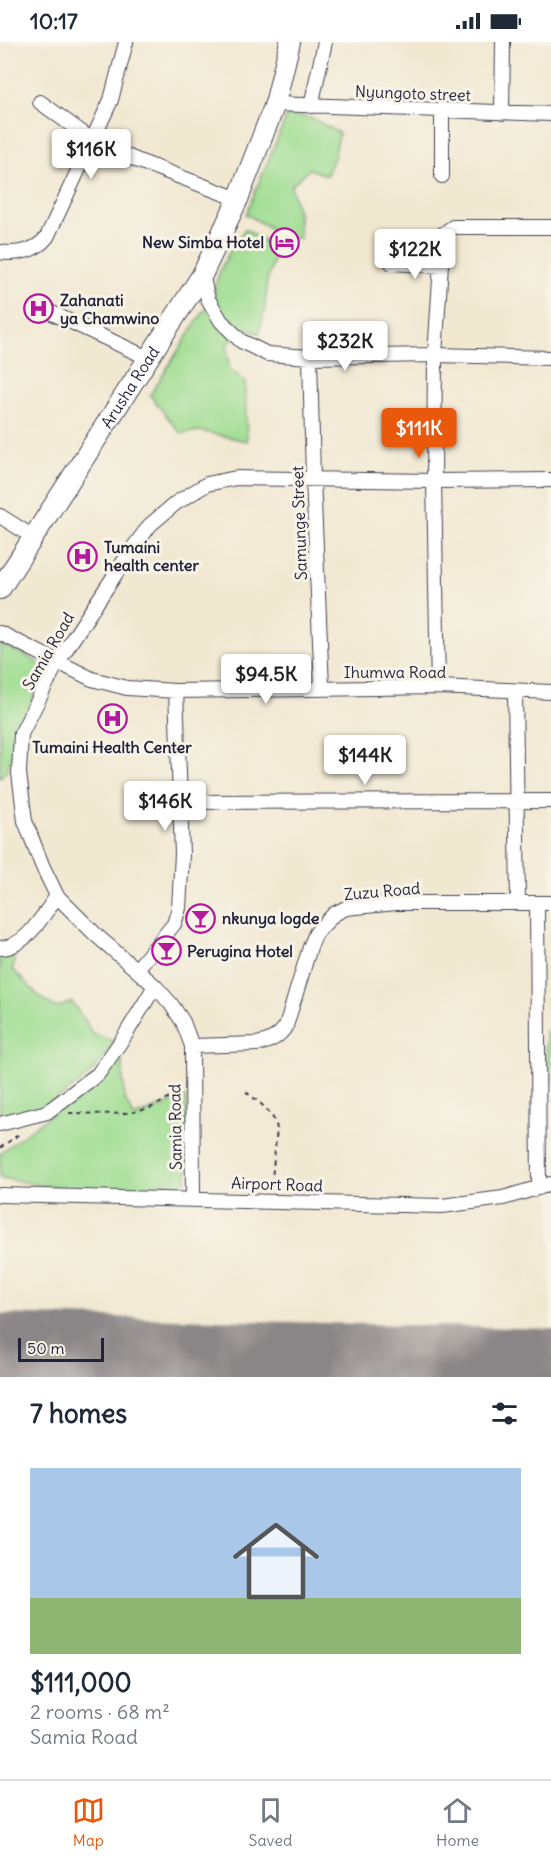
<!DOCTYPE html>
<meta charset="utf-8">
<style>
:root{--surface:#fff;--page:#f6f6f7;--text:#1f2937;--muted:#747a83;--line:#e0e1e3;--accent:#ea580c}
body{margin:0;font-family:Delius,sans-serif;background:var(--page);color:var(--text);height:100vh;display:flex;flex-direction:column;font-size:22px;white-space:nowrap}
*{box-sizing:border-box;margin:0}
p{font-size:20px;color:var(--muted)}
.icon{flex:none;width:33px;height:33px;fill:none;stroke:currentColor;stroke-width:2;stroke-linecap:round;stroke-linejoin:round}
.map{position:relative;height:1335px;overflow:hidden}
.panel{display:flex;flex-direction:column;background:var(--surface);flex:1}
.panel>*{flex:none}
.scale{position:absolute;left:18px;bottom:15px;width:86px;box-sizing:border-box;padding-left:6px;border:3px solid #22223b;border-top:0;font-size:16px;line-height:21px;white-space:nowrap;color:#22223b;-webkit-text-stroke:4px #f7f3e8;paint-order:stroke}
.price{position:absolute;translate:-50% -51px;padding:0 14px;border-radius:6px;background:#fff;color:#222;font-size:20px;line-height:39px;filter:drop-shadow(0 2px 3px #0008)}
.price::after{content:'';position:absolute;left:50%;top:36px;width:18px;height:14px;margin-left:-9px;background:inherit;clip-path:polygon(0 0,100% 0,50% 100%)}
.price.current{background:var(--accent);color:#fff}
ul{padding:0;list-style:none}
li{display:grid;align-content:center;gap:12px;height:318px;padding:0 30px}
li+li{border-top:2px solid var(--line)}
li span{display:grid;place-items:center;height:186px;border-radius:0px;color:#555}
li>.icon{margin-inline-start:auto}
span .icon{width:108px;height:108px;fill:#fffc;stroke-width:1}
li b{font-size:26px}
h2{display:flex;justify-content:space-between;align-items:center;height:72px;padding:0 30px;font-size:26px}
.status{display:flex;justify-content:space-between;align-items:center;height:42px;padding:0 30px;background:var(--surface);direction:ltr}
.status svg{height:16px;fill:currentColor}
.dock{display:flex;justify-content:space-around;align-items:center;height:84px;border-top:2px solid var(--line);background:var(--surface);font-size:16px;color:var(--muted)}
.dock a{display:grid;justify-items:center;gap:3px}
.dock .current{color:var(--accent)}
.map>svg:first-child{display:block}
</style>
<div class="status"><b>10:17</b><svg viewBox="0 0 49 12"><path d="M0 12V9h3v3zM5 12V6h3v6zM10 12V3h3v9zM15 12V0h3v12zM26 1h20v11H26zM47 4h2v5h-2z"/></svg></div>
<div class="map">
<svg width="551" height="1335" viewBox="0 0 551 1335">
<rect width="100%" height="100%" fill="#f7f3e8"/>
<filter id="ink" filterUnits="userSpaceOnUse"><feTurbulence type="fractalNoise" baseFrequency=".0167" numOctaves="2"/><feDisplacementMap in="SourceGraphic" scale="12" xChannelSelector="R" yChannelSelector="G"/><feConvolveMatrix kernelMatrix="1 2 1 2 8 2 1 2 1" color-interpolation-filters="sRGB"/></filter>
<filter id="wash" filterUnits="userSpaceOnUse"><feTurbulence type="fractalNoise" baseFrequency=".008" numOctaves="4" result="noise"/><feDisplacementMap in="SourceGraphic" scale="24" xChannelSelector="R" yChannelSelector="G"/><feGaussianBlur stdDeviation="1.35" result="paint"/><feColorMatrix in="noise" values="0 0 0 0 0 0 0 0 0 0 0 0 0 0 0 0 0 1.4 0 .05"/><feComposite in="paint" operator="in"/></filter>
<g filter="url(#wash)">
<rect width="100%" height="100%" fill="#f1e8d1"/>
<path fill="#9fdd91" stroke="#608066" stroke-width="1.5" d="M288,71L313,77L339,91L335,113L327,133L309,127L291,144L298,171L300,196H286L246,172Z
M245,187L275,205L274,216L267,239L265,267L259,291L246,288L227,302L229,326L245,340L247,399L200,389L180,391L150,353L203,270L214,259C213,233 230,208 245,187Z
M0,602L21,611L43,624L45,632L24,676L6,730L0,735Z
M0,911H10L15,920L12,927L42,957L56,966L72,960L88,983L91,991L113,999L108,1011L86,1036L49,1063L0,1076Z
M551,988V1039H546V989Z
M121,1010L125,1058L134,1075L186,1055L188,1126L184,1149C137,1153 88,1149 41,1143C27,1141 14,1137 0,1136V1111L66,1061Z"/>
<g fill="none" stroke-linecap="round" stroke-linejoin="round">
<path stroke="#8a8586" stroke-width="76" d="M0,1310L551,1325"/>
</g>
</g>
<g filter="url(#ink)">
<g fill="none" stroke-linecap="round" stroke-linejoin="round">
<defs>
<path id="minor" d="M40,60L92,98L136,118L238,157
M275,62L551,72
M311,64L325,0
M442,69V134
M502,71L503,0
M0,210C17,213 36,209 47,195L111,58L126,0
M392,221L441,224
M202,233L208,257L221,279L241,299L267,312L310,315L435,313L551,316
M52,271L148,316
M310,315L313,436L322,646
M0,474L35,496
M0,591L92,637L127,646L176,649L438,645L551,650
M438,645L434,439L435,313L443,192L453,185H551
M515,649L518,861
M179,760L551,759
M537,861L539,1146
M0,906C26,906 43,873 57,854
M137,927L174,882L179,866L182,812L176,649
M192,1004L257,1002C270,1000 279,995 286,984L310,905L316,891L334,872L346,866L396,861H551
M0,1082L47,1070L98,1032L124,995L155,944
M0,1153L442,1164L503,1156L551,1142
M193,1157L192,1004L183,980L171,962L155,944L96,893L57,854L42,823L25,779L19,731L21,692L57,621L130,510L150,483L176,461L207,442L236,436L434,439L551,438"/>
<g id="highway">
<path id="s1" d="M0,547L202,233L238,157L275,62L290,0"/>
</g>
</defs>
<use href="#minor" stroke="#414052" stroke-width="16"/>
<use href="#highway" stroke="#414052" stroke-width="22"/>
<path stroke="#414052" stroke-width="2" stroke-dasharray="4.5 4.5" stroke-linecap="butt" d="M246,1050C259,1060 274,1070 277,1087L271,1147
M69,1071C96,1071 126,1075 152,1065C162,1061 171,1054 180,1048
M0,1106L22,1090"/>
<use href="#minor" stroke="#fff" stroke-width="14"/>
<use href="#highway" stroke="#fff" stroke-width="20"/>
</g>
</g>
<defs>
<symbol id="hotel-ring" viewBox="-11 -11 22 22"><circle r="9.5" fill="#f7f3e8" stroke="#b5179e" stroke-width="1.5"/><path d="M-6-4.5h1.5V1H6V5H4.5V3h-9V5H-6ZM-4 0a1.8 1.8 0 1 1 3.6 0ZM.5 0V-2.5h3Q6-2.5 6 0Z" fill="#b5179e"/></symbol>
<symbol id="hospital-ring" viewBox="-11 -11 22 22"><circle r="9.5" fill="#f7f3e8" stroke="#b5179e" stroke-width="1.5"/><path d="M-5-5h3v3.5h4V-5h3V5h-3V1.5h-4V5h-3Z" fill="#b5179e"/></symbol>
<symbol id="bar-ring" viewBox="-11 -11 22 22"><circle r="9.5" fill="#f7f3e8" stroke="#b5179e" stroke-width="1.5"/><path d="M-6-5H6L.8 .8V4.5H3.5V6h-7V4.5H-.8V.8Z" fill="#b5179e"/></symbol>
</defs>
<g fill-rule="evenodd">
<use href="#hotel-ring" x="268" y="184" width="33" height="33"/>
<use href="#hospital-ring" x="22" y="250" width="33" height="33"/>
<use href="#hospital-ring" x="66" y="498" width="33" height="33"/>
<use href="#hospital-ring" x="96" y="660" width="33" height="33"/>
<use href="#bar-ring" x="184" y="860" width="33" height="33"/>
<use href="#bar-ring" x="150" y="892" width="33" height="33"/>
</g>
<g text-anchor="middle" dominant-baseline="central" stroke-width="6" stroke-linejoin="round" paint-order="stroke">
<g font-size="16" fill="#22223b" stroke="#f7f3e8">
<text transform="translate(413 51) rotate(2)">Nyungoto street</text>
<text stroke="none"><textPath href="#s1" startOffset="240">Arusha Road</textPath></text>
<text transform="translate(299 481) rotate(-92)">Samunge Street</text>
<text transform="translate(48 609) rotate(-60)">Samia Road</text>
<text x="395" y="630">Ihumwa Road</text>
<text transform="translate(382 849) rotate(-5)">Zuzu Road</text>
<text transform="translate(175 1085) rotate(-91)">Samia Road</text>
<text transform="translate(277 1142) rotate(2)">Airport Road</text>
</g>
<g font-size="16" font-weight="bold" fill="#22223b" stroke="#f7f3e8" text-anchor="start">
<text x="264" y="200" text-anchor="end">New Simba Hotel</text>
<text x="60" y="258">Zahanati<tspan x="60" dy="18">ya Chamwino</tspan></text>
<text x="104" y="505">Tumaini<tspan x="104" dy="18">health center</tspan></text>
<text x="112" y="705" text-anchor="middle">Tumaini Health Center</text>
<text x="222" y="876">nkunya logde</text>
<text x="187" y="909">Perugina Hotel</text>
</g>
</g>
</svg>
<div class="scale">50 m</div>
<b class="price" style="left:91px;top:138px">$116K</b>
<b class="price" style="left:415px;top:238px">$122K</b>
<b class="price" style="left:345px;top:330px">$232K</b>
<b class="price current" style="left:419px;top:417px">$111K</b>
<b class="price" style="left:266px;top:663px">$94.5K</b>
<b class="price" style="left:365px;top:744px">$144K</b>
<b class="price" style="left:165px;top:790px">$146K</b>
</div>
<section class="panel">
<h2>7 homes<svg class="icon" aria-label="filters" viewBox="0 0 24 24"><path d="M4 7h16M4 17h16"/><circle cx="9" cy="7" r="2"/><circle cx="15" cy="17" r="2"/></svg></h2>
<ul>
<li><span style="background:linear-gradient(#a9c7e8 70%,#8fb573 0)"><svg class="icon" aria-label="home" viewBox="0 0 24 24"><path d="M3 11l9-7 9 7M6 9v11h12V9"/></svg></span><div><b>$111,000</b><p>2 rooms · 68 m²</p><p>Samia Road</p></div></li>
</ul>
</section>
<nav class="dock">
<a class="current"><svg class="icon" aria-label="map" viewBox="0 0 24 24"><path d="M3 6l6-2 6 2 6-2v14l-6 2-6-2-6 2zM9 4v14M15 6v14"/></svg>Map</a>
<a><svg class="icon" aria-label="saved" viewBox="0 0 24 24"><path d="M7 4h10v16l-5-4-5 4z"/></svg>Saved</a>
<a><svg class="icon" aria-label="home" viewBox="0 0 24 24"><path d="M3 11l9-7 9 7M6 9v11h12V9"/></svg>Home</a>
</nav>
